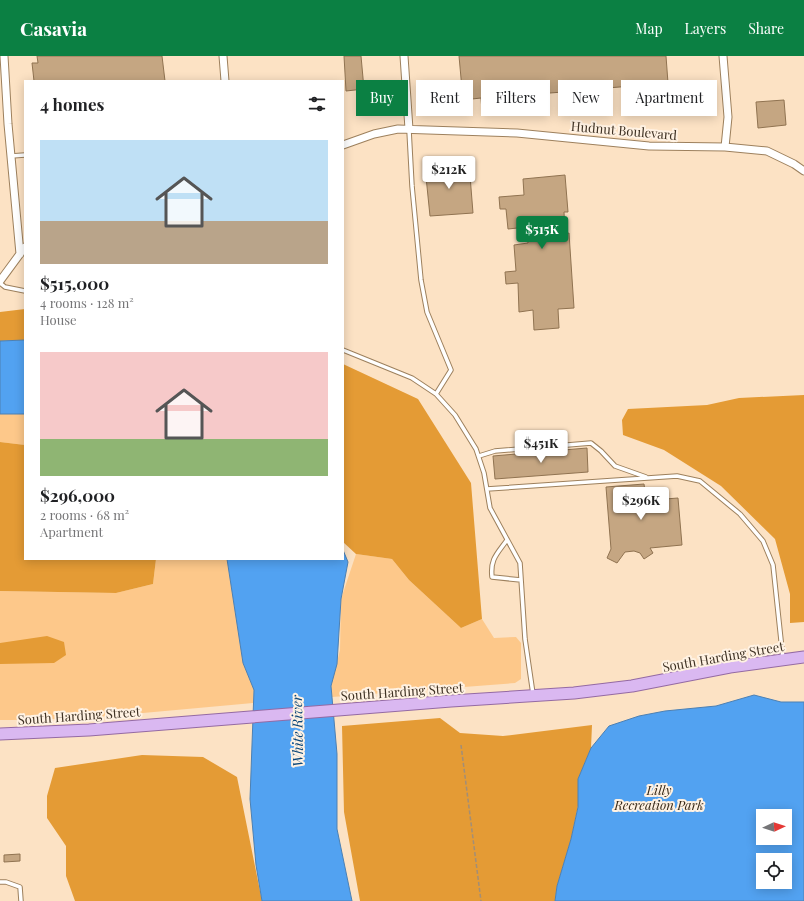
<!DOCTYPE html>
<meta charset="utf-8">
<style>
:root{--surface:#fff;--page:#f2f2f2;--text:#202124;--muted:#757577;--accent:#0b8043}
body{margin:0;font-family:"Playfair Display",serif;background:var(--page);color:var(--text);height:100vh;display:flex;flex-direction:column;font-size:15px;white-space:nowrap}
*{box-sizing:border-box;margin:0}
p{font-size:13px;color:var(--muted)}
.icon{flex:none;width:22px;height:22px;fill:none;stroke:currentColor;stroke-width:2;stroke-linecap:round;stroke-linejoin:round}
.map{position:relative;flex:1;overflow:hidden}
.drawer{position:absolute;left:24px;top:24px;width:320px;height:480px;display:flex;flex-direction:column;background:var(--surface);border-radius:0px;box-shadow:0 2px 10px #0003}
.drawer>*{flex:none}
.banner{position:absolute;left:356px;top:24px;width:380px;height:36px;display:flex;gap:8px}
.needle{width:26px;rotate:86deg}
.buttons{position:absolute;left:756px;top:753px;display:grid;gap:8px}
.buttons a{display:grid;place-items:center;width:36px;height:36px;border-radius:0px;background:var(--surface);box-shadow:0 2px 10px #0003;font-size:20px}
.price{position:absolute;translate:-50% -34px;padding:0 9px;border-radius:4px;background:#fff;color:#222;font-size:13px;line-height:26px;filter:drop-shadow(0 1px 2px #0008)}
.price::after{content:'';position:absolute;left:50%;top:24px;width:12px;height:9px;margin-left:-6px;background:inherit;clip-path:polygon(0 0,100% 0,50% 100%)}
.price.current{background:var(--accent);color:#fff}
ul{padding:0;list-style:none}
li{display:grid;align-content:center;gap:8px;height:212px;padding:0 16px}
li span{display:grid;place-items:center;height:124px;border-radius:0px;color:#555}
li>.icon{margin-inline-start:auto}
span .icon{width:72px;height:72px;fill:#fffc;stroke-width:1}
li b{font-size:17px}
h2{display:flex;justify-content:space-between;align-items:center;height:48px;padding:0 16px;font-size:17px}
.tag{padding:0 14px;border-radius:0px;background:var(--surface);box-shadow:0 2px 10px #0003;font-size:14px;line-height:36px}
.tag.current{background:var(--accent);color:#fff}
header{display:flex;align-items:center;gap:24px;box-sizing:border-box;height:56px;padding:0 20px;background:var(--accent);color:#fff}
header strong{font-size:19px}
nav{display:flex;gap:22px;margin-inline-start:auto;font-size:14px}
.map>svg:first-child{display:block}
</style>
<header>
<strong>Casavia</strong>
<nav><a>Map</a><a>Layers</a><a>Share</a></nav>
</header>
<div class="map">
<svg width="804" height="845" viewBox="0 0 804 845">
<rect width="100%" height="100%" fill="#fce2c4"/>
<path fill="#fdc88a" d="M0,358H25V389L0,386Z
M356,498L392,503L409,524L461,572L482,563L494,582L516,581L521,587V623L515,627L332,641L331,630L340,594L341,543Z
M156,503H227L243,607L254,634L253,647C169,654 84,665 0,664V535L116,537L153,528Z"/>
<path fill="#e49b35" d="M25,253V284L0,285V256Z
M343,308L418,343L471,427L482,563L461,572L409,524L392,503L356,498L343,486Z
M804,339V566L790,567V538L775,483L721,430L664,394L623,379L622,364L628,353L707,349L739,342Z
M0,386L25,389V503H156L153,528L116,537L0,535Z
M47,580L64,586L66,599L54,607L0,608V587Z
M440,662L460,677L503,680L592,669L591,692L578,723V750L571,783L557,830L555,845H360L344,756L342,670Z
M142,699L203,701L237,721L262,845H75L66,820V790L47,762V740L55,712Z"/>
<path fill="#52a2f1" stroke="#4c80b3" fill-rule="evenodd" d="M25,284V358H0V285Z
M343,494L348,506L341,543L337,608L331,630L337,698V773L352,845H262L256,809L250,743L254,634L243,607L227,503H343Z
M754,639L781,646H804V845H555L557,830L571,783L578,751V723L591,692L609,670L639,660L665,655L716,650ZM763,760H785V782H763ZM763,804H785V826H763Z"/>
<path fill="#c5a682" stroke="#907351" d="M37,0H162L165,25H34L32,7H38Z
M344,0H361L364,33L346,35Z
M459,0H666L668,27L650,29L651,42L634,43L633,30L593,33L594,46L576,47V35L498,41L499,54L482,55L481,42L463,44Z
M784,44L786,69L758,72L756,46Z
M469,107L473,157L430,160L425,111Z
M565,119L568,156H564L565,178L569,177L574,252L558,253L559,272L534,274L533,254L519,256L518,227L506,228L505,216L516,215L514,189L528,187L527,171L508,173L506,153H500L499,141L524,139L523,123Z
M587,392L588,416L495,423L493,400Z
M644,428L645,436L653,435V444L678,442L682,489L650,492L653,497L644,503L640,497L634,495L625,496L617,507L607,502L611,493L606,431Z
M20,798V805L4,806V799Z"/>
<g fill="none" stroke-linecap="round" stroke-linejoin="round">
<defs>
<path id="service" d="M409,74L412,130L421,224L427,256L451,314L436,338L455,359L476,393L484,417L490,452L520,507L525,583L533,638
M11,100L25,99
M0,227L5,231L25,235
M343,294L412,322L436,338
M479,400L495,395L591,387L601,395L615,410L646,421
M487,433L677,420L700,425L740,458L763,485L773,509L783,603
M507,484C497,498 490,503 492,521L521,524
M0,826H6L20,831L21,845"/>
<path id="minor" d="M4,0L8,68L20,198
M223,0L225,25
M404,0L409,73
M723,0L728,61L725,91
M343,89L374,78L398,73L517,77L649,90L725,91L767,95L794,108L804,115
M0,225L25,191"/>
<path id="primary" d="M0,678L89,674L451,645L574,637L632,630L730,611L804,601"/>
</defs>
<use href="#service" stroke="#9d805d" stroke-width="5.5"/>
<use href="#minor" stroke="#9d805d" stroke-width="9"/>
<use href="#primary" stroke="#946aa3" stroke-width="13"/>
<path stroke="#a28e77" stroke-width="1.5" stroke-dasharray="4 2" stroke-linecap="butt" d="M461,689L481,845"/>
<use href="#service" stroke="#fff" stroke-width="3.5"/>
<use href="#minor" stroke="#fff" stroke-width="7"/>
<use href="#primary" stroke="#dab8f1" stroke-width="11"/>
</g>
<g text-anchor="middle" dominant-baseline="central" stroke-width="4" stroke-linejoin="round" paint-order="stroke">
<g font-size="13" fill="#3e3123" stroke="#fff2e3">
<text transform="translate(624 74) rotate(5)">Hudnut Boulevard</text>
<text transform="translate(723 600) rotate(-10)">South Harding Street</text>
<text transform="translate(402 635) rotate(-4)">South Harding Street</text>
<text transform="translate(79 659) rotate(-4)">South Harding Street</text>
</g>
<g font-size="13" font-style="italic" fill="#382a19" stroke="#fff2e3">
<text x="659" y="733">Lilly<tspan x="659" dy="15">Recreation Park</tspan></text>
</g>
<g font-size="14" font-style="italic" fill="#0b4678" stroke="#fff2e3">
<text transform="translate(297 675) rotate(-91)">White River</text>
</g>
</g>
</svg>
<div class="buttons">
<a><svg class="needle" viewBox="-14 -14 28 28"><path d="M0-13l5 13h-10z" fill="#e53935"/><path d="M0 13l5-13h-10z" fill="#757577"/></svg></a>
<a><svg class="icon" aria-label="locate" viewBox="0 0 24 24"><circle cx="12" cy="12" r="6"/><path d="M12 2v4M12 18v4M2 12h4M18 12h4"/></svg></a>
</div>
<b class="price" style="left:449px;top:134px">$212K</b>
<b class="price current" style="left:542px;top:194px">$515K</b>
<b class="price" style="left:541px;top:408px">$451K</b>
<b class="price" style="left:641px;top:465px">$296K</b>
<div class="banner">
<a class="tag current">Buy</a>
<a class="tag">Rent</a>
<a class="tag">Filters</a>
<a class="tag">New</a>
<a class="tag">Apartment</a>
</div>
<section class="drawer">
<h2>4 homes<svg class="icon" aria-label="filters" viewBox="0 0 24 24"><path d="M4 7h16M4 17h16"/><circle cx="9" cy="7" r="2"/><circle cx="15" cy="17" r="2"/></svg></h2>
<ul>
<li><span style="background:linear-gradient(#bfe0f5 65%,#b9a48a 0)"><svg class="icon" aria-label="home" viewBox="0 0 24 24"><path d="M3 11l9-7 9 7M6 9v11h12V9"/></svg></span><div><b>$515,000</b><p>4 rooms · 128 m²</p><p>House</p></div></li>
<li><span style="background:linear-gradient(#f6c9c9 70%,#8fb573 0)"><svg class="icon" aria-label="home" viewBox="0 0 24 24"><path d="M3 11l9-7 9 7M6 9v11h12V9"/></svg></span><div><b>$296,000</b><p>2 rooms · 68 m²</p><p>Apartment</p></div></li>
</ul>
</section>
</div>
